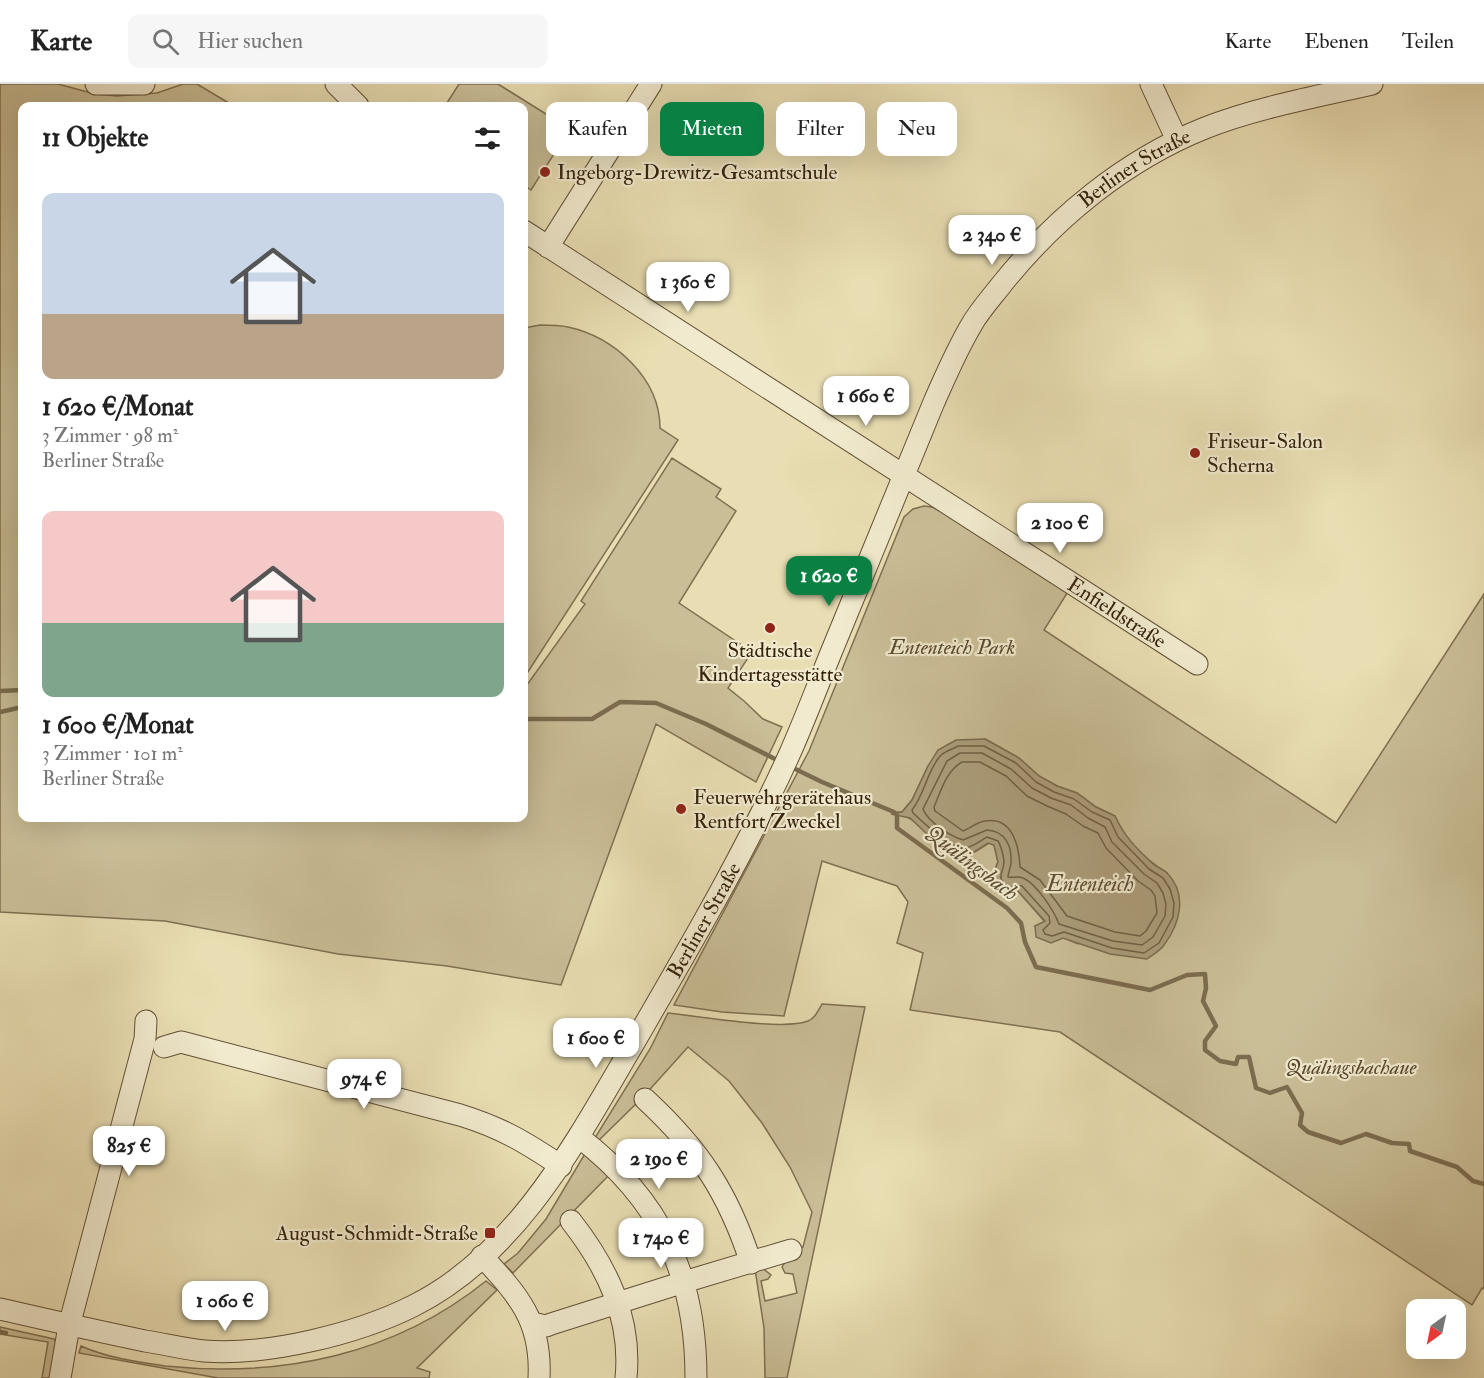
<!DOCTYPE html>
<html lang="de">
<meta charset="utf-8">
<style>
:root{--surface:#fff;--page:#f6f6f6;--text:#222;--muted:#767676;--line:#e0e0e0;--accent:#0b8043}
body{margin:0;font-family:"IM FELL Double Pica",serif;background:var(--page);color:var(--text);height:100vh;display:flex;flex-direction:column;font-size:22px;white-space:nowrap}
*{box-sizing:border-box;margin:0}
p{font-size:20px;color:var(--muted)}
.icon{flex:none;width:33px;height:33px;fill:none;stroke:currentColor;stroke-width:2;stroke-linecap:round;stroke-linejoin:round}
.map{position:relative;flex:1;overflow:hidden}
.sheet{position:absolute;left:18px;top:18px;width:510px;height:720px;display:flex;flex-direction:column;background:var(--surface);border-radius:12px;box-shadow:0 6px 24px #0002}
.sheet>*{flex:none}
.hud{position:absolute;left:546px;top:18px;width:570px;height:54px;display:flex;gap:12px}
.needle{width:39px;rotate:213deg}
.fabs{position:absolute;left:1406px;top:1215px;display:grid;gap:12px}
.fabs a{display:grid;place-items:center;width:60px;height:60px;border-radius:12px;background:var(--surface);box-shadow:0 6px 24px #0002;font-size:30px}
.price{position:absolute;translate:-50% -51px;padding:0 14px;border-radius:12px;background:#fff;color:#222;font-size:20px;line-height:39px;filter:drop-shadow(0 2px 3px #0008)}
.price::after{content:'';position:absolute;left:50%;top:36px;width:18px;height:14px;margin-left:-9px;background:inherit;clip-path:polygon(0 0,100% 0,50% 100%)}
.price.selected{background:var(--accent);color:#fff}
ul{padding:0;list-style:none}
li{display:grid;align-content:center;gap:12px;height:318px;padding:0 24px}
li span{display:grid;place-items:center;height:186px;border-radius:12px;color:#555}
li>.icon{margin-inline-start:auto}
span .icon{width:108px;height:108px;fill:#fffc;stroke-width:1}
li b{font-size:26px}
h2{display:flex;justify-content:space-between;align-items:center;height:72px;padding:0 24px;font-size:26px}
.tag{padding:0 21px;border-radius:12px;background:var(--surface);box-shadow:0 6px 24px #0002;font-size:21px;line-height:54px}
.tag.selected{background:var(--accent);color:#fff}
header{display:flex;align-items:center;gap:36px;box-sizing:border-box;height:84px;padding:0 30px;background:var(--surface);border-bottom:2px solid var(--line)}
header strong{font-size:28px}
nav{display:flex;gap:33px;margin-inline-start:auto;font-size:21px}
.search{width:420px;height:54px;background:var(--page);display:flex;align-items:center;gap:15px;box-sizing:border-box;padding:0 21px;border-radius:12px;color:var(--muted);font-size:22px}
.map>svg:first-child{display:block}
</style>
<header>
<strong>Karte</strong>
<div class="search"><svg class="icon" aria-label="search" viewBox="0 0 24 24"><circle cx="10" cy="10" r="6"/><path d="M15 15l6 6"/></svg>Hier suchen</div>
<nav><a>Karte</a><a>Ebenen</a><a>Teilen</a></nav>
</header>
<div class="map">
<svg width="1484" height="1294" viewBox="0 0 1484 1294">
<rect width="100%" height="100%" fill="#e9deb3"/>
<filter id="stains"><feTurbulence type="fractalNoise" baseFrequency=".00333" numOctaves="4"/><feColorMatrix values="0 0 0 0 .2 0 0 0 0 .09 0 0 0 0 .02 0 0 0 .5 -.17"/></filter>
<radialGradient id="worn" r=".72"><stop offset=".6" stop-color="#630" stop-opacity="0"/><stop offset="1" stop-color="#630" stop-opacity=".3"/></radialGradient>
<path fill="#cabe97" stroke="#807052" stroke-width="1.5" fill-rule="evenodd" d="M0,0H58L95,10L117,12L157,9L183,0H197L234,22H22V734H524V605L585,520L581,517L672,374L721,405L716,413L736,427L679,519L752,568L728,604L744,617L763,635L782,643L756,698L656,640L561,901L447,882L338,870L165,837L0,828Z
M459,0H498L570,45L531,106L524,101V22H445Z
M540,241C549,241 559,241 568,243C614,253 660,294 660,344L678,356L524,594V244Z
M924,422L932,423L940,427L1069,506L1044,546L1336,739L1484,510V1205L1482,1204L1472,1221L1060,948L910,926L923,869L897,859L908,818L897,802L822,777L784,932L722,928L674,921L809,667L904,433L913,425ZM985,655L1019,674L1039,692L1057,702L1077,709L1096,723L1115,732C1125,756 1145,775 1167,789L1078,860L1035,842L1045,838L1017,806L1009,813L993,790L998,778L994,761L989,759C981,764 972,771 963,771C945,770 925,746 912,736C907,732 900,731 895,728H902L912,716L928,682Z
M822,920L865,923L787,1294H765L764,1244L755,1185L761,1183L771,1191L768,1195L761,1197L765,1217L797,1209L793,1190L785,1189L782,1183C787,1174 793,1166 803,1163L812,1128L790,1083L762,1039L729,997L688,963L643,1013L596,1059L593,1057L650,965L668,929C699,932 783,947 808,937C815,934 818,927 822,920Z
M589,1063L613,1087L513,1189L504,1180L518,1169L546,1135Z
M486,1197L497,1206L417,1284L430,1288L429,1294H218L79,1269L81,1262C108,1274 137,1278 165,1282C282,1294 394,1271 486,1197Z
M0,1243L54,1255L57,1260L50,1294H42L48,1258L0,1250Z"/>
<path fill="#ac9e7b" stroke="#7c6c4f" stroke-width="1.5" d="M985,655L1019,674L1039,692L1057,702L1077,709L1096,723L1115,732C1124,752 1136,764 1152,779C1156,783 1163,785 1167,789C1188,810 1180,840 1164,861C1160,867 1152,871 1147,875L1110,870L1063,854L1051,859L1036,853L1035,842L1045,837L1017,806L1009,814L996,800L993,790L998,778L994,761L988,759L974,768L963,771L950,766L928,751L910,734L891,730L902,728L912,716L928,682L938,666L956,656Z"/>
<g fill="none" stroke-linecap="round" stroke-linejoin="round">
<path stroke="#706044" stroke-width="1.5" d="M958,662H984L1016,679L1036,698L1054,708L1074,715L1092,728L1110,736L1118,753L1149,785L1163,794L1170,805L1174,819L1173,833L1159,859L1144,869L1112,864L1064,848L1052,852L1045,850L1043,846L1050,839L1049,832L1022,802L1016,801L1009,804C994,791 1004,791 1004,777C1003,770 1001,762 998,757L987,753C980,757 973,763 965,764C950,765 924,739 913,729L912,726C925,710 927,686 941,671C946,667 953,665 958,662Z
M960,669H982L1011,685L1032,704L1051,714L1071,721L1088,734L1105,743L1112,758L1144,790L1157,799L1163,809L1166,820L1165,832L1153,853L1142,861L1113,857L1059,840C1054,827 1037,800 1023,794C1018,792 1012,794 1008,793C1008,788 1011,784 1011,778C1012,762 1005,747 987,746L963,756C950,752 928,738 923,725L947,677Z
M962,678H980L1006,692L1027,712L1047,722L1066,730L1083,742L1098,749L1106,764L1138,797L1151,806L1155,812L1157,829L1146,847L1140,852L1115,848L1067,832L1040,796L1020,783C1019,763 1013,732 985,737C977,738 971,744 963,747L935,727L934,723C941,707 946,687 962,678Z"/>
<path stroke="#7c6c4f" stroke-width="4.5" d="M0,607L22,606
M0,628L22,623
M524,635H592L620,618L656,619L706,640L779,677
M789,682L822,698L894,728L897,731V744L1007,824L1021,839L1025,858L1036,883L1150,906L1187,891L1205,890L1206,904L1203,917L1216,942L1205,957V966L1220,977L1236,980L1238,973H1249L1256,1004L1270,1009L1287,1003L1302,1029L1300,1041L1308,1048L1341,1059L1366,1050L1392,1059L1409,1060L1410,1067L1457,1083L1473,1097L1484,1100
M0,1248L6,1249"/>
<defs>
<g id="minor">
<path d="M96,0H144"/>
<path d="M336,0L358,22"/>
<path d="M1151,0L1177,56"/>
<path id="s1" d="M524,147L1197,580"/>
<path d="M548,163L651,0"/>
<path d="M164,963L181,958L460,1031C502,1044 525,1058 561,1082"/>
<path d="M645,1015C699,1065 728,1108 751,1179"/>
<path d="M579,1053C661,1116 696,1191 696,1294"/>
<path d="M571,1137C607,1183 632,1234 626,1294"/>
<path d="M482,1172C518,1211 542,1237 539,1294"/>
<path id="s2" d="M0,1225C48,1236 97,1247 145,1257C165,1260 184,1265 204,1267C267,1272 357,1250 413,1222C516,1171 576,1058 631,964C687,867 744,771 790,669C806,633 820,595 835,559C868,478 901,398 934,318C946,291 957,265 972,240C980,226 992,213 1002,200C1055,134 1125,76 1205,44C1255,24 1319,12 1372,0"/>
<path d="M532,1239L546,1242L551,1240L684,1198L791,1166"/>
<path d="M60,1294L69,1242L145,955L146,937"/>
</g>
</defs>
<use href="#minor" stroke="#625136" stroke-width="23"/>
<use href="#minor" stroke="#f1eace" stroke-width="21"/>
</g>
<g fill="#8f2418" stroke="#f1eace" stroke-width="2">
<circle cx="545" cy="88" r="6"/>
<circle cx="1195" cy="369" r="6"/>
<circle cx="770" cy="544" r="6"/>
<circle cx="681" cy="725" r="6"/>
<rect x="484" y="1143" width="12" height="12" rx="3"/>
</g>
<g text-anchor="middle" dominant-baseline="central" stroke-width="4.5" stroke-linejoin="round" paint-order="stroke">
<g font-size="21" fill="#35220d" stroke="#f1eace">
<text stroke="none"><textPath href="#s2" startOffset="1796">Berliner Straße</textPath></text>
<text stroke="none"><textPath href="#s1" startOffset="705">Enfieldstraße</textPath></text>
<text stroke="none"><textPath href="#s2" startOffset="914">Berliner Straße</textPath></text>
</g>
<g font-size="21" fill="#35220d" stroke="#f1eace" text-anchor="start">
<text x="557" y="88">Ingeborg-Drewitz-Gesamtschule</text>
<text x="1207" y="357">Friseur-Salon<tspan x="1207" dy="24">Scherna</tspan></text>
<text x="770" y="566" text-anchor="middle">Städtische<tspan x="770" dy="24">Kindertagesstätte</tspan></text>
<text x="693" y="713">Feuerwehrgerätehaus<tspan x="693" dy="24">Rentfort/Zweckel</tspan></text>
<text x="478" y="1149" text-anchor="end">August-Schmidt-Straße</text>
</g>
<g font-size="21" font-style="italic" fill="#5a4930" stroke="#f1eace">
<text x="952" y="563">Ententeich Park</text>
<text x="1351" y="983">Quälingsbachaue</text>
</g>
<g font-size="22" font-style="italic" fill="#5f4d34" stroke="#f1eace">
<text transform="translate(972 779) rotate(37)">Quälingsbach</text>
<text x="1090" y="800">Ententeich</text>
</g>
</g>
<rect width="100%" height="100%" filter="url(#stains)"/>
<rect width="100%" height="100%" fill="url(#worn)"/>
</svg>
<div class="fabs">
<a><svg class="needle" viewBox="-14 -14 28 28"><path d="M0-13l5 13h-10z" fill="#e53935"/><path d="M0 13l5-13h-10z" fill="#767676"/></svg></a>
</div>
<b class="price" style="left:992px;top:182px">2 340 €</b>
<b class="price" style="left:688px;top:229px">1 360 €</b>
<b class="price" style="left:866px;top:343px">1 660 €</b>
<b class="price" style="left:1060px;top:470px">2 100 €</b>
<b class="price selected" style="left:829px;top:523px">1 620 €</b>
<b class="price" style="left:596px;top:985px">1 600 €</b>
<b class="price" style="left:364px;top:1026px">974 €</b>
<b class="price" style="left:129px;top:1093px">825 €</b>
<b class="price" style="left:659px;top:1106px">2 190 €</b>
<b class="price" style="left:661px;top:1185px">1 740 €</b>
<b class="price" style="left:225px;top:1248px">1 060 €</b>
<div class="hud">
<a class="tag">Kaufen</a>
<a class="tag selected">Mieten</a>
<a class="tag">Filter</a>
<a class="tag">Neu</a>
</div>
<section class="sheet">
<h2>11 Objekte<svg class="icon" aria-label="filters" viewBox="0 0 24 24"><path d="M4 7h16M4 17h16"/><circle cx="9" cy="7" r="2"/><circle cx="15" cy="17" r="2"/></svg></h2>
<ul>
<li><span style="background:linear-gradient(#c9d6e8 65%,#b9a48a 0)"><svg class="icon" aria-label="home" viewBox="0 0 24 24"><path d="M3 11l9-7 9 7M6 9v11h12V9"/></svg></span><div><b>1 620 €/Monat</b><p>3 Zimmer · 98 m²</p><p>Berliner Straße</p></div></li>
<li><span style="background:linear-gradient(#f6c9c9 60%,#7fa58c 0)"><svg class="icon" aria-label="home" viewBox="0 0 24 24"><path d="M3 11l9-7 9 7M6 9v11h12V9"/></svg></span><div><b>1 600 €/Monat</b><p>3 Zimmer · 101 m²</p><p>Berliner Straße</p></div></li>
</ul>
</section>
</div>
